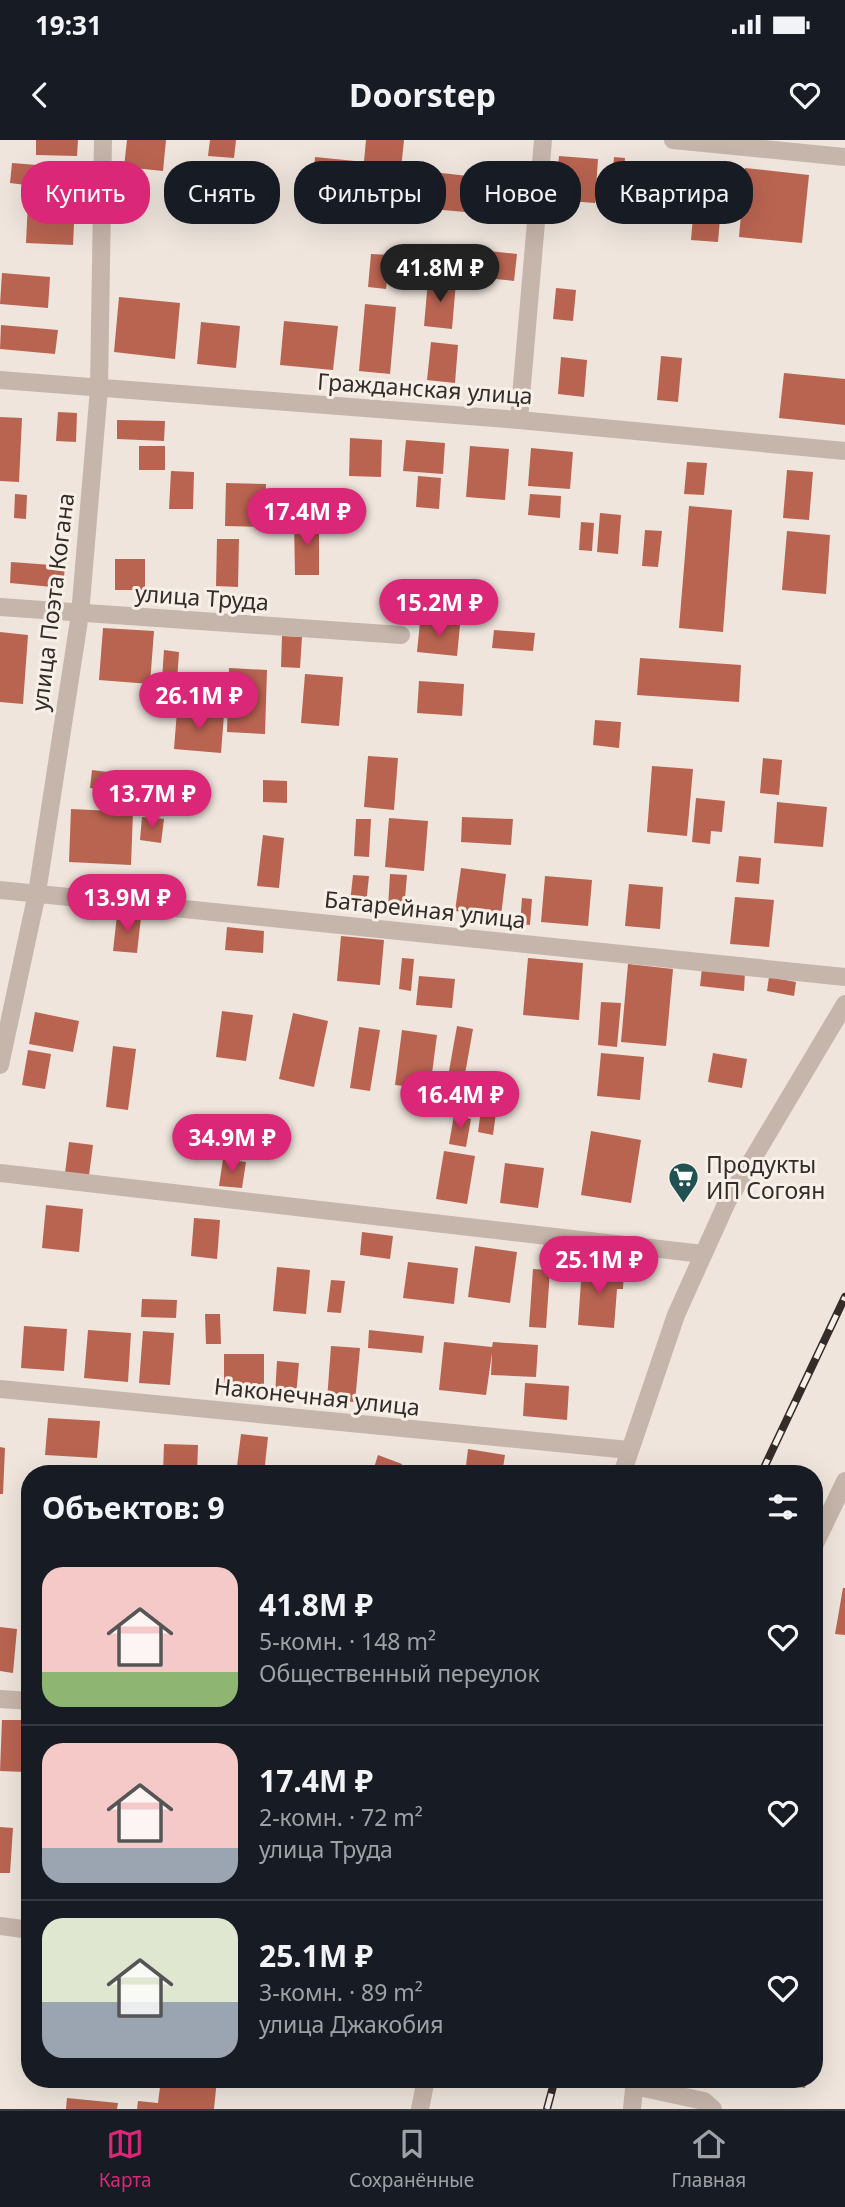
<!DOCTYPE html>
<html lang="ru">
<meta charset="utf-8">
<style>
:root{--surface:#171b24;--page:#20242c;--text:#f1f3f6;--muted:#9ea1a6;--line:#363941;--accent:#db2777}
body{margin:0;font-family:"Noto Sans",sans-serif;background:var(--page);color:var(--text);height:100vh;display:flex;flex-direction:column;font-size:26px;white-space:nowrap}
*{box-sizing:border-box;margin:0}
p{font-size:23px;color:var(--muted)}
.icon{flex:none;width:38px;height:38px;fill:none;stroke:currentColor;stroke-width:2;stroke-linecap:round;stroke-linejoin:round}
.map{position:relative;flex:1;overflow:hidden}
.sheet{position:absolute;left:21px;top:1325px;width:802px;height:623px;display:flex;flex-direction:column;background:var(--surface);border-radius:28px;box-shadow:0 7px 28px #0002}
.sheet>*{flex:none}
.top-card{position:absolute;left:21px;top:21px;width:803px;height:63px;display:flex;gap:14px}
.price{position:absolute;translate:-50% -60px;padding:0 16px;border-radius:24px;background:var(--accent);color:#fff;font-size:23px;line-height:46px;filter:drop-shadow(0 2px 4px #0008)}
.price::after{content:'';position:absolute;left:50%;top:42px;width:21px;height:16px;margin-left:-10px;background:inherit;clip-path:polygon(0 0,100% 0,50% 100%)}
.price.current{background:#222;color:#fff}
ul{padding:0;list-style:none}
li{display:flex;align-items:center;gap:21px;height:175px;padding:0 21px}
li+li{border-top:2px solid var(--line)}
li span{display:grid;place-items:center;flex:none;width:196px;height:140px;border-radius:21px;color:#555}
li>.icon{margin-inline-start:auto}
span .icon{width:84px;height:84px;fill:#fffc;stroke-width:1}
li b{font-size:30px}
h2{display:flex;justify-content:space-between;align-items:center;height:84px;padding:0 21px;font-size:30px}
.tag{padding:0 24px;border-radius:28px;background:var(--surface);box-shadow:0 7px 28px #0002;font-size:24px;line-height:63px}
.tag.current{background:var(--accent);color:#fff}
.status{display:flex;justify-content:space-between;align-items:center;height:49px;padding:0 35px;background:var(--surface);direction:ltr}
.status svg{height:19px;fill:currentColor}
header{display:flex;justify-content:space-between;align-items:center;height:91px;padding:0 21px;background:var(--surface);font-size:32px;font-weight:700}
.dock{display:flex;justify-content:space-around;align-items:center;height:98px;border-top:2px solid var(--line);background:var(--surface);font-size:19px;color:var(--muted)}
.dock a{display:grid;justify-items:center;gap:4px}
.dock .current{color:var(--accent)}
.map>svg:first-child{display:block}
</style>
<div class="status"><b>19:31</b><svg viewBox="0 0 49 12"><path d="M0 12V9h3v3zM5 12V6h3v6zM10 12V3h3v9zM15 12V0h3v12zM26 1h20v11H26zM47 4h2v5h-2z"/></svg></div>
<header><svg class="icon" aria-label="back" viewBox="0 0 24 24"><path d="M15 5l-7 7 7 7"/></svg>Doorstep<svg class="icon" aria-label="heart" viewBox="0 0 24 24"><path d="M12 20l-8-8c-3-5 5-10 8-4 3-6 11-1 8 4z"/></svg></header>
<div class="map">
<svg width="845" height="1969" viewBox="0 0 845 1969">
<rect width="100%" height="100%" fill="#efe5dd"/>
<path fill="#b96451" d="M36,0H78L77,16L36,15Z
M127,0H166L163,31L124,27Z
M210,0H236L234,18L208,16Z
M366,0H404L397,68L360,64Z
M559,16L598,19L595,63L555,60Z
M315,17L355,21L351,64L311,60Z
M614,17L625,18L623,44L612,43Z
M12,23L37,25L34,46L10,43Z
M745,28L809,35L802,103L739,97Z
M424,31L468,36L465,72L420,68Z
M476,32L512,35L508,78L472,75Z
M28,61L75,63L73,105L26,103Z
M693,76L720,79L718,102L691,100Z
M470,109L517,114L514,141L468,136Z
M371,114L390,115L386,149L368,147Z
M2,133L50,137L48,168L0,164Z
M428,140L456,142L452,189L424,186Z
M556,148L576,150L573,181L553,179Z
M119,157L180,163L175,219L114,212Z
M365,164L396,167L390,234L359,231Z
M284,181L338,186L333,230L280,225Z
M201,182L240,186L236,228L197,224Z
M1,185L58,190L55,214L0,209Z
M431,202L458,205L455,243L427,240Z
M661,216L682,218L678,262L657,260Z
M561,217L587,220L584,257L558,254Z
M784,233L845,239V285L779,278Z
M58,272L77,273L76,302L56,301Z
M0,277L22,278L19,342L0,341Z
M117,280L165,281L164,301L117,299Z
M350,298L382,300L381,337L349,336Z
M406,300L445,303L443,334L403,331Z
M139,306H165V330H139Z
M470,306L509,309L505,360L466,357Z
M531,308L573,312L570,349L528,346Z
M687,322L707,323L704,355L684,354Z
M787,330L813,332L809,380L783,378Z
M171,331L194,332L193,369H169Z
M418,336L441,338L439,369L416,367Z
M226,343L266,344L265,387L225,386Z
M15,354L27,355L26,379L14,378Z
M530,354L561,356L560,378L528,375Z
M689,366L732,370L723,492L679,488Z
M600,373L621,375L618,414L597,412Z
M319,380V435H295L294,381Z
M581,382L594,383L592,411L579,410Z
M645,390L662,391L658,427L642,426Z
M787,391L830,395L826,454L782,450Z
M217,399H239L238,447L216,446Z
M115,419H145V450H115Z
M11,422L65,426L63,448L10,443Z
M420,482L460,485L457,516L417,512Z
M103,488L154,491L150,544L99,540Z
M494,490L535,493L533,511L492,508Z
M0,492L28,495L23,564L0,562Z
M282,496L302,497L300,528L281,527Z
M164,510L179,512L176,556L161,554Z
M640,518L741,525L739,562L637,555Z
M229,528L267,530L265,594L227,592Z
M305,534L343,537L339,586L301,583Z
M419,541L464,544L462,576L417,573Z
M177,571L224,575L221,613L174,609Z
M595,580L621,582L619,608L593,605Z
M368,616L398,618L394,670L364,667Z
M763,618L782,620L779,655L760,653Z
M652,626L693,629L687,696L647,692Z
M92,630L130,635L128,653L90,648Z
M263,640L287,641V663L263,662Z
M696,658L725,661L722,692L711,691L710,704L692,702Z
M777,662L827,667L823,707L774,703Z
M71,669L133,672L131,725L69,722Z
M142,677L164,679L161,703L140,700Z
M462,677L513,679L511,705L461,702Z
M389,678L428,681L424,731L385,727Z
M356,679H371L369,717L354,716Z
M263,695L284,698L279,748L257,746Z
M739,716L761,718L759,744L736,742Z
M461,728L506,734L501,776L455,771Z
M390,734L407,735L404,770L388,768Z
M353,735L369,736L366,765L350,763Z
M545,736L592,740L588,786L541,782Z
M629,744L663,747L660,789L625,786Z
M735,757L774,760L769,807L730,804Z
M522,758L532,759L530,785L520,784Z
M117,775L141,777L137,813L113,811Z
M227,787L264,791L263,813L225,810Z
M341,796L384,800L380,845L337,841Z
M402,818L414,819L411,851L399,849Z
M528,818L583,823L579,880L523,875Z
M628,824L673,829L666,906L621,902Z
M702,828L745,832L744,851L700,846Z
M419,836L455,839L452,868L416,865Z
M769,837L796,842L794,856L767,851Z
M601,862L621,863L617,907L598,905Z
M222,871L253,875L246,921L216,917Z
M35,872L79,881L73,912L29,904Z
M293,873L328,881L314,947L279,939Z
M457,886L473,889L465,934L449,931Z
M359,887L380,890L370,951L350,948Z
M402,890L437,895L430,949L395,945Z
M113,906L136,909L128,970L106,967Z
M28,910L51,914L45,949L22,945Z
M601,913L644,917L640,960L597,956Z
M713,913L747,919L742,948L708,942Z
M481,970L496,973L493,995L478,992Z
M454,975L471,979L466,1007L449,1004Z
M591,991L641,1000L631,1063L581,1055Z
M69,1002L93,1005L89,1035L65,1033Z
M444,1011L475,1016L467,1064L436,1059Z
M223,1019L246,1022L242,1048L219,1046Z
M505,1023L544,1028L538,1068L500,1063Z
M46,1065L83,1069L79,1112L42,1108Z
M194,1078L220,1080L217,1119L191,1116Z
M362,1092L393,1096L390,1119L360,1115Z
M475,1106L517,1112L510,1163L468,1157Z
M408,1122L458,1128L454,1164L403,1158Z
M277,1127L310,1130L306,1174L273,1171Z
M582,1127L624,1130L623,1149H617L614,1188L578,1185Z
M533,1129L550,1130L546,1188L529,1187Z
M331,1140L345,1141L341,1173L327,1172Z
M142,1159L177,1160L176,1178L141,1177Z
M205,1174H220L221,1204H206Z
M24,1186L67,1189L64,1231L21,1228Z
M88,1190L131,1193L128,1242L84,1238Z
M369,1190L424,1196L422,1213L368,1208Z
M143,1191L174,1193L170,1245L139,1243Z
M444,1202L492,1207L493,1202L538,1205L536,1237L491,1235L492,1213L486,1255L439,1250Z
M331,1206L360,1208L355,1262L327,1260Z
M224,1214H264V1247H224Z
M277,1221L299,1223L296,1256L275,1255Z
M525,1243L569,1246L567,1280L523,1276Z
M48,1278L100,1281L97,1318L45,1315Z
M241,1294L268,1297L264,1334H236Z
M164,1304L198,1305L197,1334H163Z
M0,1307L5,1308L3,1354H0Z
M468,1309L505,1315L502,1334H465Z
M378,1315L402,1324L399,1334H372Z
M843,1448H845V1495L835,1494Z
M0,1487L17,1489L13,1533L0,1531Z
M814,1538L823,1539L818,1577L814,1576Z
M2,1580H27L26,1632L0,1631Z
M0,1687L13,1688L10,1733H0Z
M161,1939H217L214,1969H137L138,1961L158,1963Z
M776,1939H807L805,1948L776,1943Z
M67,1958L118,1963L117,1969H66Z"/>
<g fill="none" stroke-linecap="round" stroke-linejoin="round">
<path stroke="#c6b5aa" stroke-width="18" d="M673,0L845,17
M0,240L519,280L845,311
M519,280L543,0
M0,467L401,495
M0,750L845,837
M0,925L37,753L80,474L99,249L103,0
M0,1033L703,1114
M0,1249L629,1310
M622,1334L676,1175L727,1062L845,864
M814,1406L845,1341
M0,1559L30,1561
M0,1786L30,1790
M634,1946L704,1961L713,1969
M420,1969L426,1939
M632,1969L635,1939"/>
<defs>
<path id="rail" d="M761,1334L845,1157
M547,1969L555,1939"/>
</defs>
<use href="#rail" stroke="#342c29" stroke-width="8"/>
<use href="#rail" stroke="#f7f0e8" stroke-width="5" stroke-dasharray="16" stroke-linecap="butt"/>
</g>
<defs>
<symbol id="supermarket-pin" viewBox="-11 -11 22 30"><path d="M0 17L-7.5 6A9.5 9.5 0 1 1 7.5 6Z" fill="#225151" stroke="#f7f0e8"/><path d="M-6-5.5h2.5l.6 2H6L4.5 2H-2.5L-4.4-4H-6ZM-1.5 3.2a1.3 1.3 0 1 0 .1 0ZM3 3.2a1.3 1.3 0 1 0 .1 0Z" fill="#fff"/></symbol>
</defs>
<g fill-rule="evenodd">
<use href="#supermarket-pin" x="666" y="1020" width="35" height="47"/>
</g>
<g text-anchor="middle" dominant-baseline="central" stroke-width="6" stroke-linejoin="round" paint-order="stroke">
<g font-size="23" fill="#342c29" stroke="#f7f0e8">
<text transform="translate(425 248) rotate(4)">Гражданская улица</text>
<text transform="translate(202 457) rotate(4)">улица Труда</text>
<text transform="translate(52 462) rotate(-83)">улица Поэта Когана</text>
<text transform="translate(425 769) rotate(6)">Батарейная улица</text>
<text transform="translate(317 1256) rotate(6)">Наконечная улица</text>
</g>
<g font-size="23" fill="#342c29" stroke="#f7f0e8" text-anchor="start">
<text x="706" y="1024">Продукты<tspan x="706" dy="26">ИП Согоян</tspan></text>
</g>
</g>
</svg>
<b class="price current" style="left:440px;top:164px">41.8M ₽</b>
<b class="price" style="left:307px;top:408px">17.4M ₽</b>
<b class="price" style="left:439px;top:499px">15.2M ₽</b>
<b class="price" style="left:199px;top:592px">26.1M ₽</b>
<b class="price" style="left:152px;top:690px">13.7M ₽</b>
<b class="price" style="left:127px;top:794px">13.9M ₽</b>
<b class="price" style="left:460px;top:991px">16.4M ₽</b>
<b class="price" style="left:232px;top:1034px">34.9M ₽</b>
<b class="price" style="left:599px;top:1156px">25.1M ₽</b>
<div class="top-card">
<a class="tag current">Купить</a>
<a class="tag">Снять</a>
<a class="tag">Фильтры</a>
<a class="tag">Новое</a>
<a class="tag">Квартира</a>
</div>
<section class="sheet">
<h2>Объектов: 9<svg class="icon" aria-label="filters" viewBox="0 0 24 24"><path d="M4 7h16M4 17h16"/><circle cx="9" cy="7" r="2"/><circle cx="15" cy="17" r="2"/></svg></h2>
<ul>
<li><span style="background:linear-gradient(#f6c9c9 75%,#8fb573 0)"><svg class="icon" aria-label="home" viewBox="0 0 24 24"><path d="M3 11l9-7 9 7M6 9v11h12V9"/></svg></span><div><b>41.8M ₽</b><p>5-комн. · 148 m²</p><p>Общественный переулок</p></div><svg class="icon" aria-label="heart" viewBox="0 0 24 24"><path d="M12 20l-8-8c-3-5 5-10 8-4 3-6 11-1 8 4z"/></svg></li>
<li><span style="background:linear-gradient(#f6c9c9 75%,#9aa5b1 0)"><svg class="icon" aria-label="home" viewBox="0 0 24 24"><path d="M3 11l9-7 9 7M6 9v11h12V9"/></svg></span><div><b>17.4M ₽</b><p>2-комн. · 72 m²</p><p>улица Труда</p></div><svg class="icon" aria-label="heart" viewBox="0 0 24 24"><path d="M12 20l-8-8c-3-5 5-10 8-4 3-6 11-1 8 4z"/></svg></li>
<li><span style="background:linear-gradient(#dfe7d0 60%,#9aa5b1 0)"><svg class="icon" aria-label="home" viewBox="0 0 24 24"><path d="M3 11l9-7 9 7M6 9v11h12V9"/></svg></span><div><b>25.1M ₽</b><p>3-комн. · 89 m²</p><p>улица Джакобия</p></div><svg class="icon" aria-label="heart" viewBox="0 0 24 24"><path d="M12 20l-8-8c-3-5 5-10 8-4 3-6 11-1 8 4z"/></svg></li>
</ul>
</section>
</div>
<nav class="dock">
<a class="current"><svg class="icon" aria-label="map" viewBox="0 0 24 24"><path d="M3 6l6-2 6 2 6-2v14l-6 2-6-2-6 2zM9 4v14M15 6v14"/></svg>Карта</a>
<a><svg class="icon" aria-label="saved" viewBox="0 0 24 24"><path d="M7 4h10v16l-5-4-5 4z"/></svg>Сохранённые</a>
<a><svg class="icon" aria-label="home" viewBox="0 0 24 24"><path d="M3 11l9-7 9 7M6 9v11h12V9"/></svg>Главная</a>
</nav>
